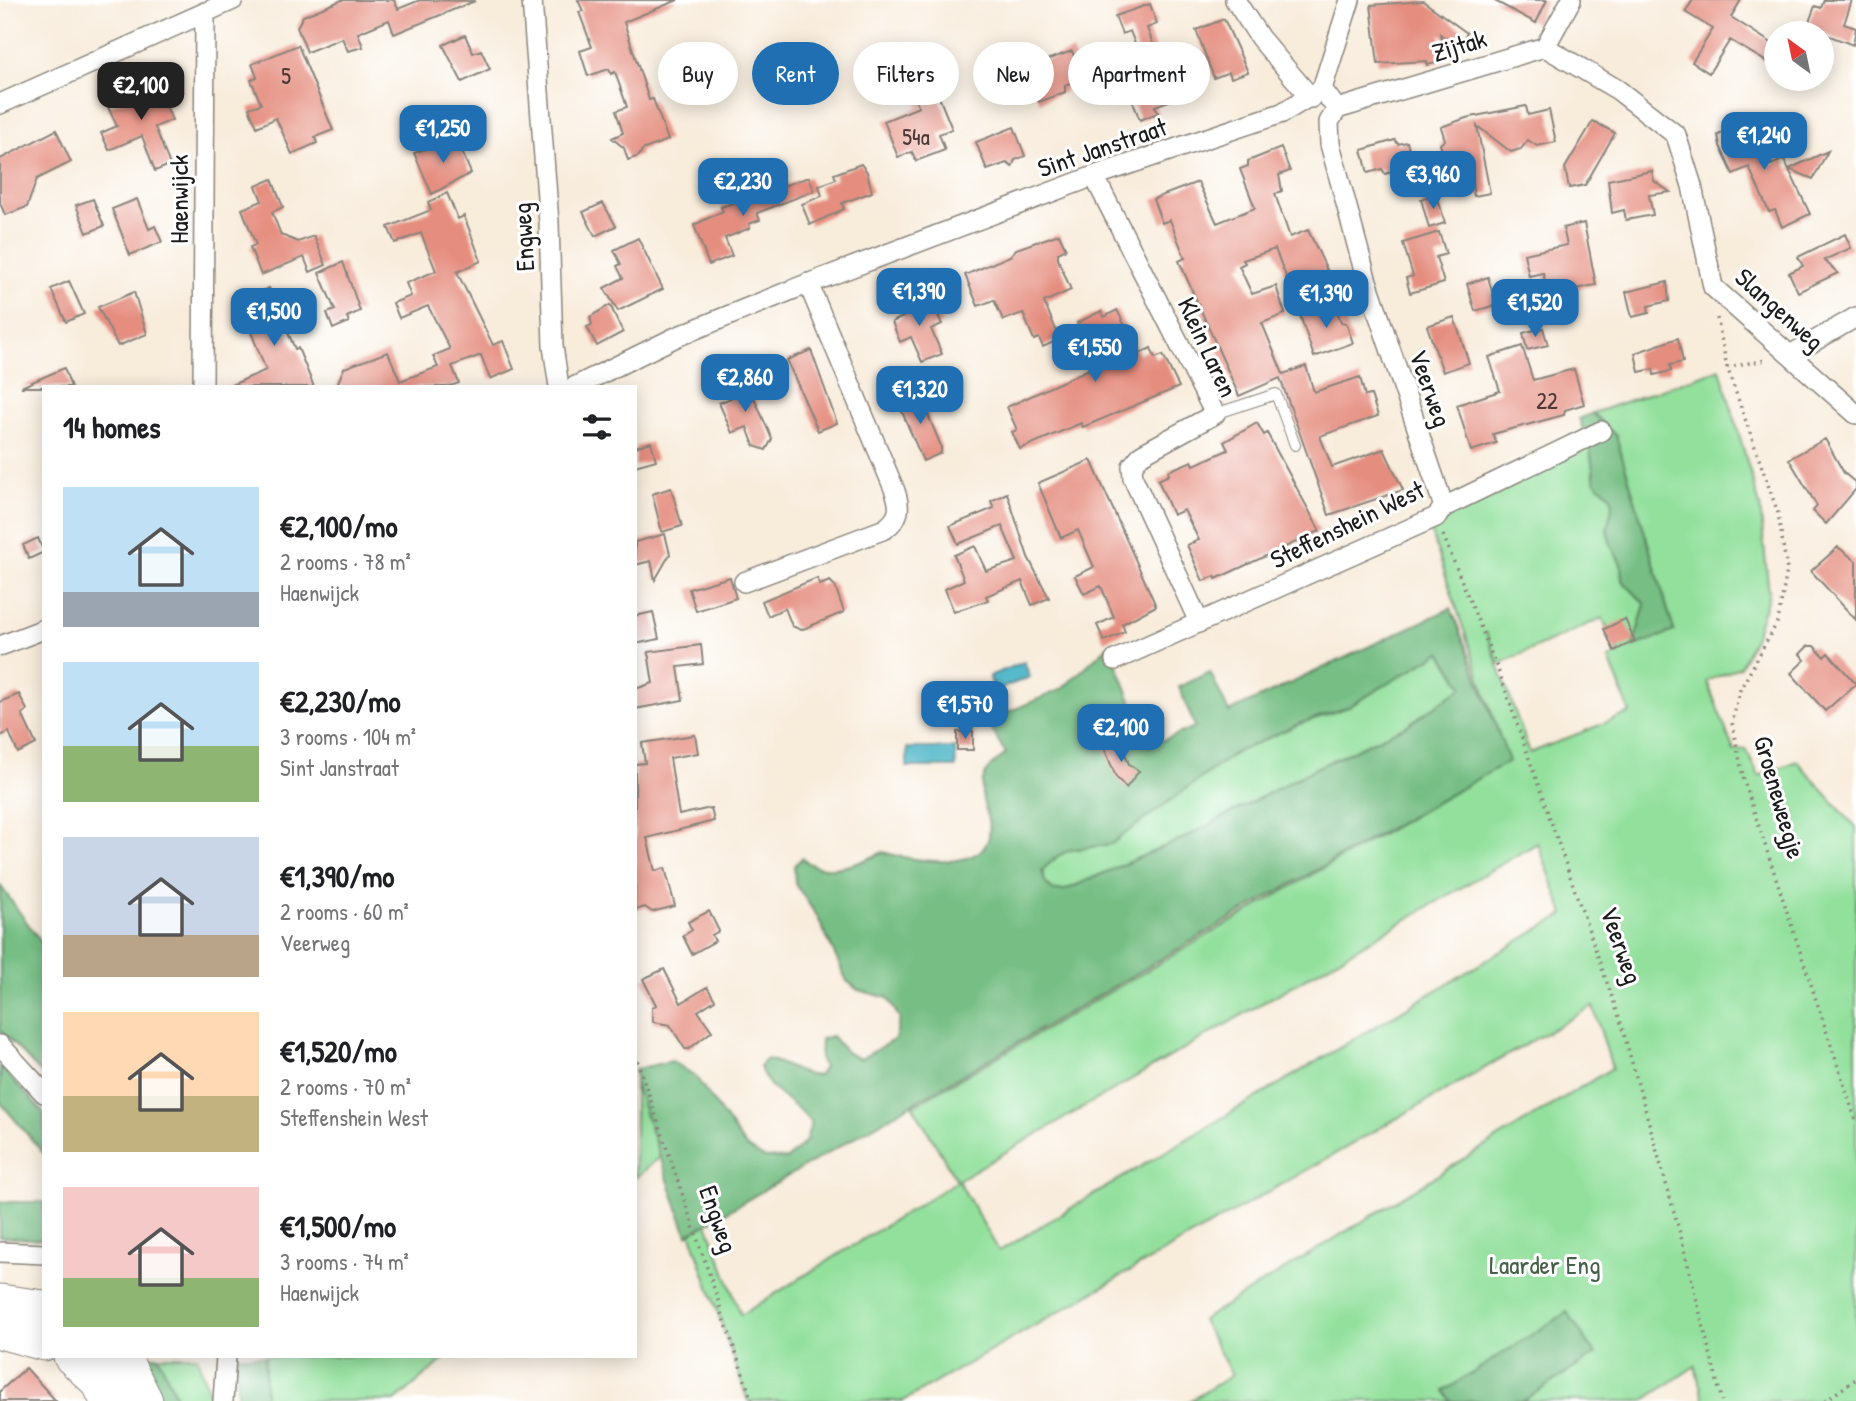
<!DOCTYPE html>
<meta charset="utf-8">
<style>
:root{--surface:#fff;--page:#f6f6f6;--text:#202124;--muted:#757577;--accent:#1f6fb2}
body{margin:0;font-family:"Patrick Hand",sans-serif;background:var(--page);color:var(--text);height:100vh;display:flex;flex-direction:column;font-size:26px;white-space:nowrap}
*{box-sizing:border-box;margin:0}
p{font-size:23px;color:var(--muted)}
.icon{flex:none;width:38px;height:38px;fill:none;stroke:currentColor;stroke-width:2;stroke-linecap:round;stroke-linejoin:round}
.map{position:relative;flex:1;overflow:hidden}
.side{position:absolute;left:42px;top:385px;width:595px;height:973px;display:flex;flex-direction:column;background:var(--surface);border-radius:0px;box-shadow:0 4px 18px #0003}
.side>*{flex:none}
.top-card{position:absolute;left:658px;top:42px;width:665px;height:63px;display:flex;gap:14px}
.needle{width:46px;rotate:327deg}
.tools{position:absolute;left:1764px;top:21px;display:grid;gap:14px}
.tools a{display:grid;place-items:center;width:70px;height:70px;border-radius:50%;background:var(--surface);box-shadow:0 4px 18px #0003;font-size:35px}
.price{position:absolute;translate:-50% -60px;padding:0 16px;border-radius:14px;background:var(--accent);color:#fff;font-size:23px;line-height:46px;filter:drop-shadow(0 2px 4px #0008)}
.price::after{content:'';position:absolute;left:50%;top:42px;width:21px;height:16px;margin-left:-10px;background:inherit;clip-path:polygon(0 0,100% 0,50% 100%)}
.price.selected{background:#222;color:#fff}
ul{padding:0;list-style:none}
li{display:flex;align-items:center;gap:21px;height:175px;padding:0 21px}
li span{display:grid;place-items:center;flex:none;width:196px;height:140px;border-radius:0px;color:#555}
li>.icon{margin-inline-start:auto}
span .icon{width:84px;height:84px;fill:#fffc;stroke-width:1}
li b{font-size:30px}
h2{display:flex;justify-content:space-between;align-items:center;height:84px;padding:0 21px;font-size:30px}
.tag{padding:0 24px;border-radius:32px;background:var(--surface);box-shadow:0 4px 18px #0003;font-size:24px;line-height:63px}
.tag.selected{background:var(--accent);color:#fff}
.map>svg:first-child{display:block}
</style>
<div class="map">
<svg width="1856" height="1401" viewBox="0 0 1856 1401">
<rect width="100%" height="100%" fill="#fff"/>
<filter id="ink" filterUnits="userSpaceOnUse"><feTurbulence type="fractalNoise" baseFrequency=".0143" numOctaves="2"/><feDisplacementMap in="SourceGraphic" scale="14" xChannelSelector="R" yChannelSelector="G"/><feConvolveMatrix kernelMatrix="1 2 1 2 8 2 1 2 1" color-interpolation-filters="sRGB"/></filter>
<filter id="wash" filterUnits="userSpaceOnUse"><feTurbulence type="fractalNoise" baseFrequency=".00686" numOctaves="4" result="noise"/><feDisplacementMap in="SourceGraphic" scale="28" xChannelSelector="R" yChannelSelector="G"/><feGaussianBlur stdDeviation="1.57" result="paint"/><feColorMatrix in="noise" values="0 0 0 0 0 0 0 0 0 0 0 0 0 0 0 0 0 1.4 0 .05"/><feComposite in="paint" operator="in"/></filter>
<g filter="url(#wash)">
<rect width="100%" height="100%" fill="#f8ecdb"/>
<path fill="#93e09d" stroke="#587e5c" stroke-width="2" fill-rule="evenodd" d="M1720,369L1760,506L1769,594L1755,636L1740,667L1707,681L1734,751L1746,749L1759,776L1797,761L1856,828V1401H1704L1695,1366L1643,1401H1190L1232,1375L1202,1320L1612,1068L1593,1006L903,1401H748L638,1080L652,1074L741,1315L957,1181L913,1106L1508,761L1429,526L1589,443L1595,482L1610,495L1613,503L1607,530L1611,546L1621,564L1622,580L1645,604L1634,646L1674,631L1616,436L1593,413ZM1602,618L1619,654L1609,659L1630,713L1530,753L1486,632L1499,664ZM1538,843L1564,914L999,1251L958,1180Z
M1441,652L1463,687L1406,726L1316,768L1186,837L1065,890L1053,891L1045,882L1042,870L1059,855L1070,850L1111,843L1235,753L1299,724L1348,707Z
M635,1084L660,1157L635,1178Z
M158,1356H197L211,1401H178Z
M265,1356H448L395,1401H265Z"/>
<path fill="#76be84" stroke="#496d50" stroke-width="2" fill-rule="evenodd" d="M1593,413L1616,436L1674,631L1633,647L1645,604L1622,580L1621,564L1611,546L1607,530L1613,503L1610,495L1595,482L1589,443L1579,419Z
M1451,608L1509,761L1254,905L687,1235L635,1084V1069L672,1061L695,1076L746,1147L764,1158L787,1159L806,1141L811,1123C796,1101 767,1093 760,1067L766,1059C785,1062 800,1077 819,1075L824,1067L820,1060L821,1039L832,1036L846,1052L860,1059L895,1039L900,1019L888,998L858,990L847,981L818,918L795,883L794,866L802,858C823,879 861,863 883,852C911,861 997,876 989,824C986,809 978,793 984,777C987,767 998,760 1006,754L987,721L1062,689L1109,645L1149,746L1195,727L1179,687L1210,672L1229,712ZM1441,652L1463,687L1406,726L1316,768L1186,837L1066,890L1053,891L1045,882L1042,870L1059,855L1070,850L1111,844L1235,753L1299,724L1348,707Z
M0,885L44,946V1076L0,1030Z
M0,1066L44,1113V1154L0,1102Z
M0,1202H44V1240L0,1237Z
M1567,1312L1596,1354L1523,1401H1451L1444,1391Z
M136,1356H158L178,1401H157Z
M237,1356H265V1401H237Z"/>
<path fill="#47b2c5" stroke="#326770" stroke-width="2" d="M1024,662L1030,677L995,691L989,676Z
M907,748H955L956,767H907Z"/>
<g id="blocks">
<path fill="#e58e80" d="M342,0H394L398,9L420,0L475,1L394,34L389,20L358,33L363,47L348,51L342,38L307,52L297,27L303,16Z
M578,0H678L624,22L649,100L653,99L668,140L642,150L639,156L628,160L624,148L612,138L623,133L616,111L627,107L615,72L611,74L609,69L588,76L580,51L592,47L579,12L583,11Z
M1493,0H1547L1536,23Z
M1693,0H1741L1731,17L1776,46L1767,62L1730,40L1709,73L1692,62L1713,29L1685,12Z
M1824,0H1852L1844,24L1856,28L1853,45L1822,33H1805L1815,6L1821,8Z
M1423,1L1467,33L1458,47L1440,34L1445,61L1427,65V61L1378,64L1371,5Z
M1150,4L1157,24L1147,28L1174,99L1155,106L1158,113L1140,120L1123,77L1145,69L1130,31L1122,34L1115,16Z
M1224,19L1248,72L1231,78L1229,72L1214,78L1196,30Z
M465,35L473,53L481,50L490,69L462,82L443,45Z
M298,45L333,130L315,137L317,143L292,154L276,118L257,127L249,108L261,104L251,80L257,77L252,64Z
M1072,51L1083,78L1065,85V92L1039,102L1026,67Z
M928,70L952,129L939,134L945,150L916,161L912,152L898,157L884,121L919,107L907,79Z
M154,78L172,120L155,127L170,165L155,171L142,136L109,150L101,133L117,126L108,107L143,90L140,84Z
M1526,106L1528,115L1549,110L1556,142L1537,146L1528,140L1521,149L1511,152L1477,126L1490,193L1474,196L1469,167L1449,174L1440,144L1445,140L1441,127L1466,118Z
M1752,119L1771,165L1784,159L1810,214L1782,227L1775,210L1769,212L1749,167L1733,174L1720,146L1718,135Z
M1593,121L1615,133L1585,185L1569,188L1565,168Z
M1014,127L1025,156L1015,160L1012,167L1007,163L987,170L976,142Z
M56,130L71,162L37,179L27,207L5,215L0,203V159Z
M456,138L471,173L432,194L414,153Z
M1395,140L1398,144L1407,142L1414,165L1385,174L1382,169L1368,173L1362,150Z
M1281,148L1290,171L1279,175L1282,191L1275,194L1290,237L1308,230L1327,270L1289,284L1275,249L1243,260L1245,263L1239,266L1252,294L1276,286L1285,314L1262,323L1283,374L1306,366L1314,392L1360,377L1365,396L1371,395L1378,416L1320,436L1332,467L1384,449L1403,490L1329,515L1280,378L1239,396L1179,261L1185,258L1170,220L1162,223L1153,199L1198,182L1217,223L1255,208L1240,169L1248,166V161Z
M1828,151L1813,179L1789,169Z
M861,164L867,172L872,192L842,203L844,209L810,225L802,204L822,196L819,186L836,179L834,174Z
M1652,171L1654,181L1670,192L1649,195L1653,215L1626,220L1624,210L1612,213L1608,180Z
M809,177L814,191L757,213L760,220L749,224L750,228L725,238L732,256L709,265L694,225L723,211L721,207Z
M272,179L283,207L272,212L281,235L298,242L314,236L326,265L310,272L304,257L261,275L250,247L256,245L242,209L262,201L256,186Z
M447,193L458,219L464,216L481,261L457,272L493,345L503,341L514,369L490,379L481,355L452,366L459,383L448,387H336L344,368L388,352L400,381L438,367L433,356L450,349L428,306L399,318L393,303L411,296L406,283L436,271L421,233L395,243L388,227L431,210L428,202Z
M1437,195L1445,223L1429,228L1421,199Z
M93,199L104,226L87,233L76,205Z
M137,199L149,229L155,226L162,242L130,255L112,209Z
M603,203L616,226L595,236L583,212Z
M1584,223L1596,285L1565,291L1555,314L1549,283L1546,284L1543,273L1529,276L1524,254L1567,245L1563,228Z
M1439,232L1446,254L1436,257L1444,283L1410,293L1406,278L1413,276L1403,243Z
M1059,234L1066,249L1058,253V259L1071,290L1044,302L1060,339L1043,347L1039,338L1034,340L1023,313L1003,320L994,300L978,306L965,275L1010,256L1016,249Z
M1845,234L1851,248L1824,260L1838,273L1798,292L1789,273L1803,266L1798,257Z
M638,238L663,289L618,311L604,288L623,278L617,266L621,264L614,250Z
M343,262L360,311L347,317L349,322L333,329L327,313L335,310L319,273Z
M1488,277L1496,305L1475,311L1467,284Z
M69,281L84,314L66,322L51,289Z
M1667,282L1669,301L1648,306L1649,313L1632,317L1626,292Z
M269,288L295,349L298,348L314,387H227L266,370L251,332L257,329L244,298Z
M134,292L147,334L118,346L98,307Z
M918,299L923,309L933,304L942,324L931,329L942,354L922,362L911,337L900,342L892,322L903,317L899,307Z
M1334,303L1341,322L1346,323L1353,343L1314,357L1300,315Z
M610,305L623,332L597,346L587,327L592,325L590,317Z
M1117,310L1139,354L1151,348L1155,358L1163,355L1179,387L1083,427L1081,423L1020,449L1012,432L1017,430L1007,407L1098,365L1077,323L1101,311L1104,317Z
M1454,317L1469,363L1443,372L1427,326Z
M1543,328L1548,345L1527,350L1523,333Z
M1678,338L1683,362L1670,365L1671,371L1654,375L1653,369L1639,372L1635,353Z
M1522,346L1533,380L1574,369L1584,404L1565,410L1564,415L1493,434L1496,443L1471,451L1457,405L1500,391L1489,357Z
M811,350L837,423L818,431L787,360Z
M64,368L71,387H21Z
M745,377L772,439L766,450L754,446L747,427L732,433L719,403L731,398L726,385Z
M918,391L941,446V453L923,461L897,400Z
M1257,423L1264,435L1267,433L1320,531L1216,579L1215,576L1203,581L1187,545L1199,540L1184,510L1173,515L1158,480L1169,475L1168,471L1192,461L1194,465L1228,450L1224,442Z
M1825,439L1844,473L1856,483V489L1826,524L1813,511L1817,506L1789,459Z
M651,442L656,460L635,466V447Z
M1091,460L1156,606L1122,624L1125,632L1104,641L1097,625L1114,617L1101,586L1084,594L1075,576L1094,567L1078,530L1061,538L1038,483Z
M671,488L682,526L662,532L652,494Z
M1007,493L1028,557L1049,598L1032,605L1022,581L986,596L988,600L954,612L945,589L964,580L954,555L975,546L986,571L1017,561L1002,526L958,544L950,526L994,508L991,501Z
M665,534L670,554L655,580L651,561L635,565V542Z
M38,538L44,552L29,559L23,545Z
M1838,547L1856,561V620L1811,571Z
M730,577L736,598L696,611L689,589Z
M817,578L820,585L830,581L835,586L844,612L801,630L792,626L785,608L768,616L762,601Z
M653,612L659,639L635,644V616Z
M1625,619L1635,641L1614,651L1604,629Z
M701,645L703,664L678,667L683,700L635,709V689L653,683L648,652Z
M1808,646H1814L1824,657L1828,653L1856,684L1825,711L1791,673L1805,660L1800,654Z
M19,694L27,710L22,714L36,744L18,753L9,732L0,736V702Z
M973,731V750H957V732Z
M695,735L698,753L670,758L679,815L711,808L714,821L647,838L655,871L665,868L675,906L652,912L645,907L635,910V764L645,763L642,743Z
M1120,741L1129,764L1139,771L1126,788L1116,777L1104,747Z
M709,911L719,931L712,935L715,941L692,954L683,936L692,930L688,922Z
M664,969L681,1003L707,987L715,1000L698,1011L712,1031L689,1049H685L670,1025L653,1022L652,1008L656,1005L643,979Z
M26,1368L56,1401H0V1391Z"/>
</g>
</g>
<g filter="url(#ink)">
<use href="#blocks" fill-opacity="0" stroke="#8a847c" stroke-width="2"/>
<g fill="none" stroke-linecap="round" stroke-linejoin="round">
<defs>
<path id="service" d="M1215,414L1276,394L1295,445"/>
<path id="minor" d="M532,0L549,223L553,346L559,387
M1235,0L1260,38L1311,98
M1545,47L1618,90L1676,135L1692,186L1713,287L1856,414
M1322,89L1337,109L1329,122L1330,144L1366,278L1444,507
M0,104L233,0
M1337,109L1545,47L1571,0
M1094,176L1215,414L1142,454L1132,466L1133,478L1199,622
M1792,354L1856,317
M203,387L205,12
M574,387L676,337L794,289L1094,176L1282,113L1322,89L1350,0
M744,582L885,529C900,517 901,509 895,491L808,283
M0,646L44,629
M1115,660L1436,517L1444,507L1601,431
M0,1045L44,1093
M0,1252L44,1254
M223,1401L226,1356"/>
<path id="motorway" d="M0,1303L44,1309
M0,1330L44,1342
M72,1356L100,1382L109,1401
M121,1356L144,1401"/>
</defs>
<use href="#service" stroke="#8a847c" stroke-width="12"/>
<use href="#minor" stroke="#8a847c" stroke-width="22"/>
<use href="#motorway" stroke="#8a847c" stroke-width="39"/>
<path stroke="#8a847c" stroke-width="3.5" stroke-dasharray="2 5" stroke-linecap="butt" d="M1717,318L1727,367L1778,513L1787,570L1778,621L1740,690L1732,723L1744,781L1856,1121
M1727,367L1766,360
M1443,535L1500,675L1620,1020L1681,1237L1722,1401
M635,1054L752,1401
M1825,1401L1856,1379"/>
<use href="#service" stroke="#fff" stroke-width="10"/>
<use href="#minor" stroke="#fff" stroke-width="19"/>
<use href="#motorway" stroke="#fff" stroke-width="37"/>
</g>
</g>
<g text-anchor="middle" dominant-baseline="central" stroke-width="6" stroke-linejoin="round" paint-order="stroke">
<g font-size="23" fill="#4e3835">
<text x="286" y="75">5</text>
<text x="916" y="136">54a</text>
<text x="1547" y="400">22</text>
</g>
<g font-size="26" fill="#1c1c1c" stroke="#fff">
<text transform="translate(1459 45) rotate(-17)">Zijtak</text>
<text transform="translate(1102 147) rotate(-19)">Sint Janstraat</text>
<text transform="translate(178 199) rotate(-90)">Haenwijck</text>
<text transform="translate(523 237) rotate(-93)">Engweg</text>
<text transform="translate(1780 309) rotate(42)">Slangenweg</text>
<text transform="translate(1208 347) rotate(65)">Klein Laren</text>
<text transform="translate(1431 388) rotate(71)">Veerweg</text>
<text transform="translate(1347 524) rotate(-26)">Steffenshein West</text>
<text transform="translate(1780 797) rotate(74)">Groeneweegje</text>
<text transform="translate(1622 945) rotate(71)">Veerweg</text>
<text transform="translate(719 1219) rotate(71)">Engweg</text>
</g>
<g font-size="26" fill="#466149" stroke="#fff">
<text x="1545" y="1264">Laarder Eng</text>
</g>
</g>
</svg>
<div class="tools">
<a><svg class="needle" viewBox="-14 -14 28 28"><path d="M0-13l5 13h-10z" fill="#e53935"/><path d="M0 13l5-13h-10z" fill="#757577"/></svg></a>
</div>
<b class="price selected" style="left:141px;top:122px">€2,100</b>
<b class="price" style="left:443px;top:165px">€1,250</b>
<b class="price" style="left:1764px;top:172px">€1,240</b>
<b class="price" style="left:1433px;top:211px">€3,960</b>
<b class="price" style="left:743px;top:218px">€2,230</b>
<b class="price" style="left:919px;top:328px">€1,390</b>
<b class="price" style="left:1326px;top:330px">€1,390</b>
<b class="price" style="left:1535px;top:339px">€1,520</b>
<b class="price" style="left:274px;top:348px">€1,500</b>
<b class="price" style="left:1095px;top:384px">€1,550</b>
<b class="price" style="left:745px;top:414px">€2,860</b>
<b class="price" style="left:920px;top:426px">€1,320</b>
<b class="price" style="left:965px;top:741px">€1,570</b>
<b class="price" style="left:1121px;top:764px">€2,100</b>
<div class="top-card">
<a class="tag">Buy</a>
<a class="tag selected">Rent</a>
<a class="tag">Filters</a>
<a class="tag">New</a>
<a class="tag">Apartment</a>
</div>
<section class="side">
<h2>14 homes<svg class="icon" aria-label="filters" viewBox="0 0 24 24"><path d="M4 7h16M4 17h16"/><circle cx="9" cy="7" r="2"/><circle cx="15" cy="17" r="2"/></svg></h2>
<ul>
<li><span style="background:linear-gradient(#bfe0f5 75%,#9aa5b1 0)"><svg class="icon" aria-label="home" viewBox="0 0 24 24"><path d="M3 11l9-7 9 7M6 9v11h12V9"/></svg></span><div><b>€2,100/mo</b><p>2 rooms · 78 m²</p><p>Haenwijck</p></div></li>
<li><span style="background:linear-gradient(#bfe0f5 60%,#8fb573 0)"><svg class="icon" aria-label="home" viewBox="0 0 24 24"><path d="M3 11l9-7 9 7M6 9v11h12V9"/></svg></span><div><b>€2,230/mo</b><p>3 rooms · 104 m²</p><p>Sint Janstraat</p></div></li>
<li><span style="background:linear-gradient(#c9d6e8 70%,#b9a48a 0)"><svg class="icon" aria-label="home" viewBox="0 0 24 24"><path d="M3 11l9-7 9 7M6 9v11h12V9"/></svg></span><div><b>€1,390/mo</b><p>2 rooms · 60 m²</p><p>Veerweg</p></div></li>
<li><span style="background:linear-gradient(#ffd9b3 60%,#c2b280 0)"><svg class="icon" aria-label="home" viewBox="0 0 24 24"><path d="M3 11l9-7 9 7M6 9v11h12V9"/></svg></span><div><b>€1,520/mo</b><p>2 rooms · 70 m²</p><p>Steffenshein West</p></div></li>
<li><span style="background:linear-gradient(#f6c9c9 65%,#8fb573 0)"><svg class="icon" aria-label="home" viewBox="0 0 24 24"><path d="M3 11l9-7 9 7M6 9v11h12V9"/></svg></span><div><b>€1,500/mo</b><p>3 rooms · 74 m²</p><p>Haenwijck</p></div></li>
</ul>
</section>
</div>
